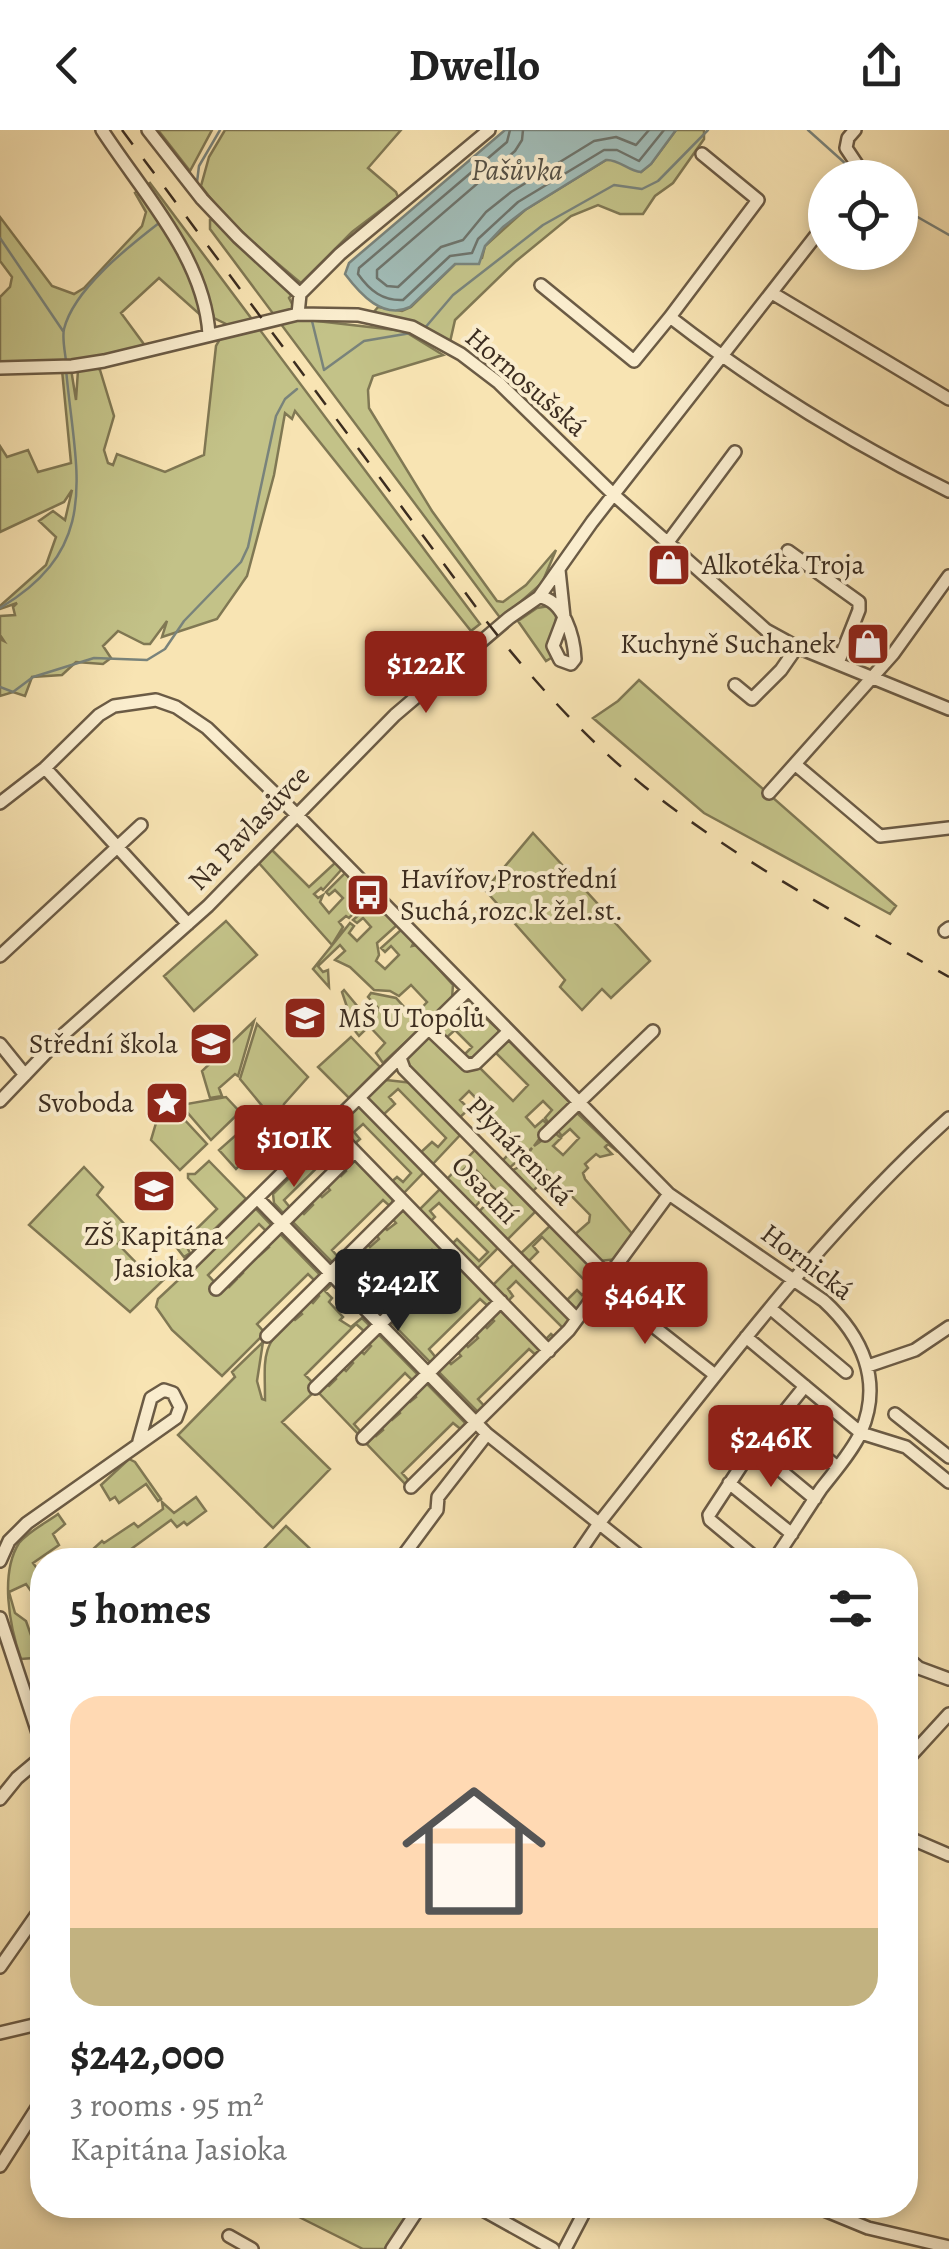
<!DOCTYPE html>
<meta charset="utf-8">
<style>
:root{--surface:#fff;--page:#f6f6f6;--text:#222;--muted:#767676;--line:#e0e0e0;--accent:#8f2418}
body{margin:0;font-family:Alegreya,serif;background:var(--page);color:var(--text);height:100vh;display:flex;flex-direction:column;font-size:38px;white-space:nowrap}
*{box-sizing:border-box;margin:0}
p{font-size:32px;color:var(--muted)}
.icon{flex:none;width:55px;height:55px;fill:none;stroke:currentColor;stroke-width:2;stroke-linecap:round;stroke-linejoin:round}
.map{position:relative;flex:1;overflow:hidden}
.panel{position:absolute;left:30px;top:1418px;width:888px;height:670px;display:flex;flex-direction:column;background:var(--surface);border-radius:40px;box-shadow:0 5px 15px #0003}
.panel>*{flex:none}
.controls{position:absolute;left:808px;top:30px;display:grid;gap:20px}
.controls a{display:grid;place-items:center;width:110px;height:110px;border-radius:50%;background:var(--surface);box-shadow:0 5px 15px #0003;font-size:50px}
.price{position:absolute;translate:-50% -85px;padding:0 22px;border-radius:10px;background:var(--accent);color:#fff;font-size:32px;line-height:65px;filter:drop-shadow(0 2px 5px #0008)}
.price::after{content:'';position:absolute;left:50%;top:60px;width:30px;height:22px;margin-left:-15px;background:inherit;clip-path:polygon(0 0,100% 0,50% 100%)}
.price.selected{background:#222;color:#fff}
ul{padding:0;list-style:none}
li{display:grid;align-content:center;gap:20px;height:530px;padding:0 40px}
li+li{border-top:2px solid var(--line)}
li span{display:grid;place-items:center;height:310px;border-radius:30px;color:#555}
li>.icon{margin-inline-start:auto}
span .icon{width:180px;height:180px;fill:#fffc;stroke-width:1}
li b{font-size:42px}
h2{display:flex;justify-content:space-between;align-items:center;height:120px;padding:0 40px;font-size:42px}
header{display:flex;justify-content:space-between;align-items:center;height:130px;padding:0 40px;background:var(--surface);font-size:45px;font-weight:600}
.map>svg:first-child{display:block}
</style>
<header><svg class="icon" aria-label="back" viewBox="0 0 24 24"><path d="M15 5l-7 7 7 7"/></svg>Dwello<svg class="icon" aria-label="share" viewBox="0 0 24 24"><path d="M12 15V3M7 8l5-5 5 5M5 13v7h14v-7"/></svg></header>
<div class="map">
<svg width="949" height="2119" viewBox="0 0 949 2119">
<rect width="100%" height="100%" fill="#f8e4b3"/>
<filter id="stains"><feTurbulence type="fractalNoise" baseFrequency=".002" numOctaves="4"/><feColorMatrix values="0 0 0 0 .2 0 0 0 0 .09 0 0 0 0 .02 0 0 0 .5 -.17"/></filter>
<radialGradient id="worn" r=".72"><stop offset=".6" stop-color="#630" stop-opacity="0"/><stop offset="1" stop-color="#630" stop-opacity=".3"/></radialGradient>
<path fill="#c3c288" stroke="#807854" stroke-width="2.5" d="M158,0H212L190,41Z
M225,0H401L368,38L396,62L398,67L352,102L301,153C265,123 229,94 201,56L209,27Z
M676,0H704V9L673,53L655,66L643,84H620L598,75L571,86L515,132L455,190L450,212L373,183L378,177L402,181L411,177L455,134L482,128L485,116L525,80L606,30L614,29L641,42L651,34Z
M150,53L480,494L471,501L295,281L292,289L285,283L274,345L247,446L217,489L162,507L167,491L150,514H144L118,501L103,516L111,528L103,534L76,532L62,545L32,547L25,566L13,562L0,566V509L4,511L0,505V486L15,485L13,477L17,473L0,479V476L46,435L56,407L39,391L53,381L65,390L72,360L64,372L0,402V316L7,327L28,320L38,342L71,333L62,240L71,239L76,270L78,240L96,237L100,240L114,286L104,320L108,333L113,335L117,324L165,342L204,325L216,216L228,195L214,188L208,170L206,190L159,148L121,183L146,217L59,233L0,232V167L10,157L12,147L0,131V87L52,156L74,164L84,158L142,96L146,82L135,63Z
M210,90H216L294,162L289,168L300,189L404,201L443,225L373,246L368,260L369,278L432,381L497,471L503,472L526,455L556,420L542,453L501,489L210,99Z
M549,476L556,482V488L551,528L546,531L518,491L537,478Z
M639,550L896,776L890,784L704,683L593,588L618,571Z
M533,703L650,831L611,868L602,859L582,880L560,857L565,850L485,760Z
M270,718L309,757L336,732L342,739L323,760L321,758L314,764L318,768L323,765L320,772L329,783L343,768L335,760L329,765L326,762L345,743L363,763L362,768L367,770L349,788L346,786L339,792L343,797L332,815L258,732Z
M374,771L397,795L377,813L379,825L376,831L385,839L399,825L391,816L385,822L381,818L402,799L414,812L412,816L417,815L453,855L452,868L426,893L418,882L427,872L411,855L399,866L390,861L374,860L350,837L335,830L345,821L340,815L318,836L323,842L328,840L329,857L313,839L350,793L354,796L349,803L357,811L371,797L363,788L357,793L353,790Z
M226,791L257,825L194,881L164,846Z
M344,860L368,889L379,879L368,867L371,863L396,868L422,897L383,933L376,923L385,913L369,896L359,906L355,901L342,862Z
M468,872L501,902L474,931L462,927L472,917L455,900L445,909L436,898L458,876Z
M254,891L238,946L235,944L219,958L222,966L210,968L202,941Z
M257,894L308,947L284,974L278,995L240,949Z
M428,906L481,939L513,971L528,955L494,921L507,909L570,972L550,995L545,988L552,980L543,971L526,987L535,997L543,990L549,996L534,1016L554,1002L561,1008L553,1016L563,1025L579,1008L570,999L562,1006L557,1000L576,982L618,1022L608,1014L605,1017L612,1024L600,1027L596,1024L585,1034L588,1038L583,1043L585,1049L635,1107L618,1129L599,1131L573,1106L589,1092L590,1085L542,1036L532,1045L540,1054L530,1064L509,1042L519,1037L532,1018L507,1040L500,1033L520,1013L469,961L460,970L469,979L458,989L408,938L406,927Z
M351,907L380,937L349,968L318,937Z
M386,950L413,953L462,1003L431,1036L419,1024L432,1012L438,1017L446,1008L398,959L389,967L395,974L382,986L365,967Z
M226,967L240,982L211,1010L181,975Z
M169,973L207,1014L180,1040L151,1010L159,983Z
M362,975L426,1040L401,1066L389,1054L397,1047L403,1052L411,1043L363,994L354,1002L360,1009L352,1016L339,994L356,976Z
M262,982L277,999L236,1039L219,1020Z
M331,1006L350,1023L344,1029L335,1020L284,1070L292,1080L286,1086L274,1073L273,1064Z
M476,1019L535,1078V1082L507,1110L477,1084L488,1072L509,1092L519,1083L470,1034L460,1043L484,1067L473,1079L446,1050Z
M354,1025L393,1066L392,1078L383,1070L332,1120L340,1129L335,1135L291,1090L300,1080L304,1084L313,1075L310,1071L318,1063L322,1067L330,1060L326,1055L337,1043L341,1046L346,1041L343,1036Z
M209,1031L246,1069L193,1120L187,1112L185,1113L190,1123L184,1127L177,1118L217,1079L188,1048V1044H195Z
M84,1037L103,1057L97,1065L130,1100L118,1114L150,1147L172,1126L180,1134L130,1182L29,1095Z
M441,1058L500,1116L475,1141L450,1116L457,1109L479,1131L488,1122L439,1073L430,1081L435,1087L428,1094L417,1082Z
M255,1078L273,1097L268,1103L259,1094L208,1145L220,1158L225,1154L229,1157L237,1149L234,1145L239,1147L243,1143L240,1139L256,1123L259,1126L269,1117L266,1113L279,1103L322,1147L317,1153L308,1144L257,1194L265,1203L222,1246L172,1200L156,1177L158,1169Z
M406,1080L448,1122L441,1128L432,1120L381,1170L389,1179L383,1184L338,1139L348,1129L353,1133L362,1125L358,1120L366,1112L370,1117L379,1109L375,1103L382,1096L387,1100L396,1093L390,1086Z
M552,1094L600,1144L598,1152L575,1182L564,1173L577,1160L582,1165L591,1157L542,1107L533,1116L538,1122L526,1134L518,1126Z
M452,1126L495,1171L490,1178L480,1169L429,1219L437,1229L432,1234L388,1189L401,1177L405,1181L411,1175L408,1170L415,1162L420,1167L429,1159L425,1154L433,1146L438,1151L448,1142L443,1135Z
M516,1132L572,1189L566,1201L551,1217L544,1211L551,1204L557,1209L565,1200L516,1151L508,1159L513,1166L506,1173L491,1157Z
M326,1150L330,1156L325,1161L332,1168L329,1172L343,1187L340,1190L351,1197L362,1188L371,1197L365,1202L356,1194L305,1245L313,1253L323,1252L329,1256L336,1249L331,1244L340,1236L346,1241L353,1233L348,1228L357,1218L364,1224L371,1216L365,1210L375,1201L420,1247L415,1253L405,1243L354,1294L362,1303L360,1306L316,1260L282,1292L330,1339L273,1398L178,1305L235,1247L232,1242L263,1212L257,1251L262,1269L265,1270C265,1226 260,1221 290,1186L295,1190L302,1184L297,1178L307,1168L313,1173L319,1166L315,1161Z
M502,1178L542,1220L538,1227L529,1219L478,1269L487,1279L482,1286L436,1239L446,1229L451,1234L461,1226L456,1220L464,1212L468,1217L478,1208L473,1201L482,1193L487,1198L494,1191L489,1186Z
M423,1250L468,1296L463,1301L453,1293L402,1343L410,1352L408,1357L363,1310L372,1302L376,1306L383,1300L379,1295L388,1287L392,1290L400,1283L397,1279L406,1269L410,1272L416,1267L412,1262Z
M129,1329L135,1332L161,1369L158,1371L146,1354L119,1373L115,1367L110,1370L101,1355Z
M196,1367L206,1381L187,1395L184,1392L177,1397L171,1390L116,1430H81L102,1411L104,1413L134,1393L138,1397L163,1379L162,1372L174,1383Z
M58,1384L65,1394L53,1404L59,1415L33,1433L42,1445L33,1452L41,1464L36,1468L26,1454L9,1462L15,1483L26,1491L37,1522L34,1528L21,1529C9,1495 0,1443 19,1413C29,1401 46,1393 58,1384Z
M286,1396L322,1430H253Z
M294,2075H414L386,2119H363L291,2083Z"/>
<path fill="#a1bcb7" stroke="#79837b" stroke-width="2.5" d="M505,0H676L651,34L641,42C628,41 619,29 606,30L525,80L503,97L485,116L479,134H455L410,177C383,190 360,164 345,144L349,133Z"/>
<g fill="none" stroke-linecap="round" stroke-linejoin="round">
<path stroke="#6e746c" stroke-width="2.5" d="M510,0L507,12L359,138L358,144C370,161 383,171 403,170L450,126L472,123L478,109L518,72L604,20H617L639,31L664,0
M523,0L522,10L515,21L377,140V148L387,156L398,157L441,117L463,110L486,82L511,62L594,11L616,7L636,15L649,0"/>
<path stroke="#79837b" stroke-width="2.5" d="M808,0L856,43
M197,52L199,36L220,0
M900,77L949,105
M0,108L63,201
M312,191L324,240L364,211L411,203
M424,199L453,165L543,95L614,55L642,59L658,51L708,0
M66,231C65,222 62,208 64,199C74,159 128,117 159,93
M0,478C104,416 75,342 66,239
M0,557L13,562L33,547L94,528L147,530L165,519L184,491L241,432L248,417L276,286L285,269L297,259"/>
<defs>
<path id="minor" d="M102,0C142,62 205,128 209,205
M148,0L202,69L238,107L300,164
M855,0L848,8L846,18L862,42L859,48
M541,155L634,231L670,187C756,254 852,313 949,361
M772,163L949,269
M298,184L300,164L340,124L489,0
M670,187L758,70L702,24
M0,238L72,236L104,231L298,184L358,185L412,197L461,224L499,253L614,365L766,500L797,517L949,579
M668,412L735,322
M788,421L859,472V480L838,533
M539,467C564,469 574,508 575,529L571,534L560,530L553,516L564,487L559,440
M735,555L752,569L781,540L797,517
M796,635L880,706L949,698
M45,638L188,794
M769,663L893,524L949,446
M0,673L45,638L99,585L114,576L156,570L176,577L207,598L296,684L669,1064L824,1171C862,1206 883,1251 861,1302C852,1322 834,1342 821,1359C805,1383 790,1407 774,1430
M945,801L949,798
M0,826L141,695
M429,899L467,935L476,933L508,902
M0,914L25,945
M400,928L404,939L608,1146
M359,968L576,1188
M0,971L64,904L208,776L395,585L509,488L539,467L592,392L825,94
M330,996L549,1221
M545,1005L653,901
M257,1068L487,1304L645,1430
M189,1135L468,860
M601,1155L715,1245
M216,1159L354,1022
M770,1178L846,1242
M267,1206L403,1071
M746,1207L861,1303L906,1317L949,1352
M868,1236L915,1220L949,1197
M315,1258L453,1123
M895,1284L949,1327
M779,1288L837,1337
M363,1308L501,1171
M755,1319L815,1369
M729,1353L792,1404
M411,1357L569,1200L669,1064
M400,1430L437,1380L438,1367L487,1304
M574,1430L600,1392C710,1253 817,1107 949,988
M758,1430L710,1390L709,1385L743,1333L805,1256
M0,1431L9,1411L27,1393L176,1288L180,1277L173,1263L164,1260L151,1268L139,1311
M0,1488L42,1615
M905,1526L919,1538L949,1549
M905,1632L949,1584
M0,1669L17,1648L42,1627
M905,1706L949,1725
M0,1837L42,1777
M0,1903L42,1893
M0,2036L42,1970
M474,2075L553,2119
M812,2075L868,2098L949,2117
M229,2106L252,2119
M392,2119L421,2075
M565,2119L588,2075"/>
</defs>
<use href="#minor" stroke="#6b5b45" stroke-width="16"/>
<use href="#minor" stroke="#faedce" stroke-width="11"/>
<path stroke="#3c2d20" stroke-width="2.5" stroke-dasharray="18 18" stroke-linecap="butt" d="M122,0L487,492C534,552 586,609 645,657C739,732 846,788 949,847"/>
</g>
<defs>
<symbol id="shop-square" viewBox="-11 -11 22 22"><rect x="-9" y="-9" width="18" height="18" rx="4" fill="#8f2418" stroke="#faedce"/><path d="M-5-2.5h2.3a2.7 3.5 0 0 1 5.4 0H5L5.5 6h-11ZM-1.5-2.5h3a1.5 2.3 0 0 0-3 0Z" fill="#fff"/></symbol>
<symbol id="bus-square" viewBox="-11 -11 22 22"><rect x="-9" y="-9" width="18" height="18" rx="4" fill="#8f2418" stroke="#faedce"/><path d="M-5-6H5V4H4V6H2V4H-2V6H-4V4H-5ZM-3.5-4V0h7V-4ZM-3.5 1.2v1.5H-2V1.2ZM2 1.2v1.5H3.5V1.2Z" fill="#fff"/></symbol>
<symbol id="school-square" viewBox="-11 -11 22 22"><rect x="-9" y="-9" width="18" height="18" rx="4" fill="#8f2418" stroke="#faedce"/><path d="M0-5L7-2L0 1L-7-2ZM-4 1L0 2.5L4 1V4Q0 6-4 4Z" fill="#fff"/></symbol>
<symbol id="sight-square" viewBox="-11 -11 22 22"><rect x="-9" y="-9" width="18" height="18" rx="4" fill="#8f2418" stroke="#faedce"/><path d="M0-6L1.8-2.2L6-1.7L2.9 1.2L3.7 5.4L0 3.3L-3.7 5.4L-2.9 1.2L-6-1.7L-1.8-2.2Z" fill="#fff"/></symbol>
</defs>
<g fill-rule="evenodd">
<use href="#shop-square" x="644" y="410" width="50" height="50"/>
<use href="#shop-square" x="843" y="489" width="50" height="50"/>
<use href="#bus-square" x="343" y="740" width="50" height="50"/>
<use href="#school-square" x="280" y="863" width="50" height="50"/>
<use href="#school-square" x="186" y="889" width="50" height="50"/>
<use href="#sight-square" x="142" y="948" width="50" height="50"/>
<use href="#school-square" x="129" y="1036" width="50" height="50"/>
</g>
<g text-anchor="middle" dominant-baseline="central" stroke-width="8" stroke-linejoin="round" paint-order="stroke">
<g font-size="28" fill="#3c2d20" stroke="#faedce">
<text transform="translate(526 252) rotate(41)">Hornosušská</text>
<text transform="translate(249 698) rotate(-46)">Na Pavlasůvce</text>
<text transform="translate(520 1021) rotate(46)">Plynárenská</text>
<text transform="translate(485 1060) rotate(46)">Osadní</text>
<text transform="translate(807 1132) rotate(37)">Hornická</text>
</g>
<g font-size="28" fill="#3c2d20" stroke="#faedce" text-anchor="start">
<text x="702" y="435">Alkotéka Troja</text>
<text x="836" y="514" text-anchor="end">Kuchyně Suchanek</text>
<text x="400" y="749">Havířov,Prostřední<tspan x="400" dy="32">Suchá,rozc.k žel.st.</tspan></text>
<text x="338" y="888">MŠ U Topolů</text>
<text x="178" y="914" text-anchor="end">Střední škola</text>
<text x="134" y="973" text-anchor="end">Svoboda</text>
<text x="154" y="1106" text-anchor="middle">ZŠ Kapitána<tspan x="154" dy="32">Jasioka</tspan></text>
</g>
<g font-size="30" font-style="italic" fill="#555146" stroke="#faedce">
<text x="517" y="40">Pašůvka</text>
</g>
</g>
<rect width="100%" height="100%" filter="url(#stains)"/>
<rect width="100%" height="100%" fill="url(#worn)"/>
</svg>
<div class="controls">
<a><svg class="icon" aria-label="locate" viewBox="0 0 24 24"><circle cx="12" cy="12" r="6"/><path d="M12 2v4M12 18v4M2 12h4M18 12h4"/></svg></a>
</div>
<b class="price" style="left:426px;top:586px">$122K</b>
<b class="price" style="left:294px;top:1060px">$101K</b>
<b class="price selected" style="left:398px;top:1204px">$242K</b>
<b class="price" style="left:645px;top:1217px">$464K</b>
<b class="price" style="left:771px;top:1360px">$246K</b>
<section class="panel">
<h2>5 homes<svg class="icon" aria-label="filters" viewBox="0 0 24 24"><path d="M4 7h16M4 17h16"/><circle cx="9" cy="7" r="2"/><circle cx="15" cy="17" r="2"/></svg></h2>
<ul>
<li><span style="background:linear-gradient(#ffd9b3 75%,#c2b280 0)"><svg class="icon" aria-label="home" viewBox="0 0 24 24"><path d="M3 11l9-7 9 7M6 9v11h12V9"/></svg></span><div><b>$242,000</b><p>3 rooms · 95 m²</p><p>Kapitána Jasioka</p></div></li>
</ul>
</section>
</div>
